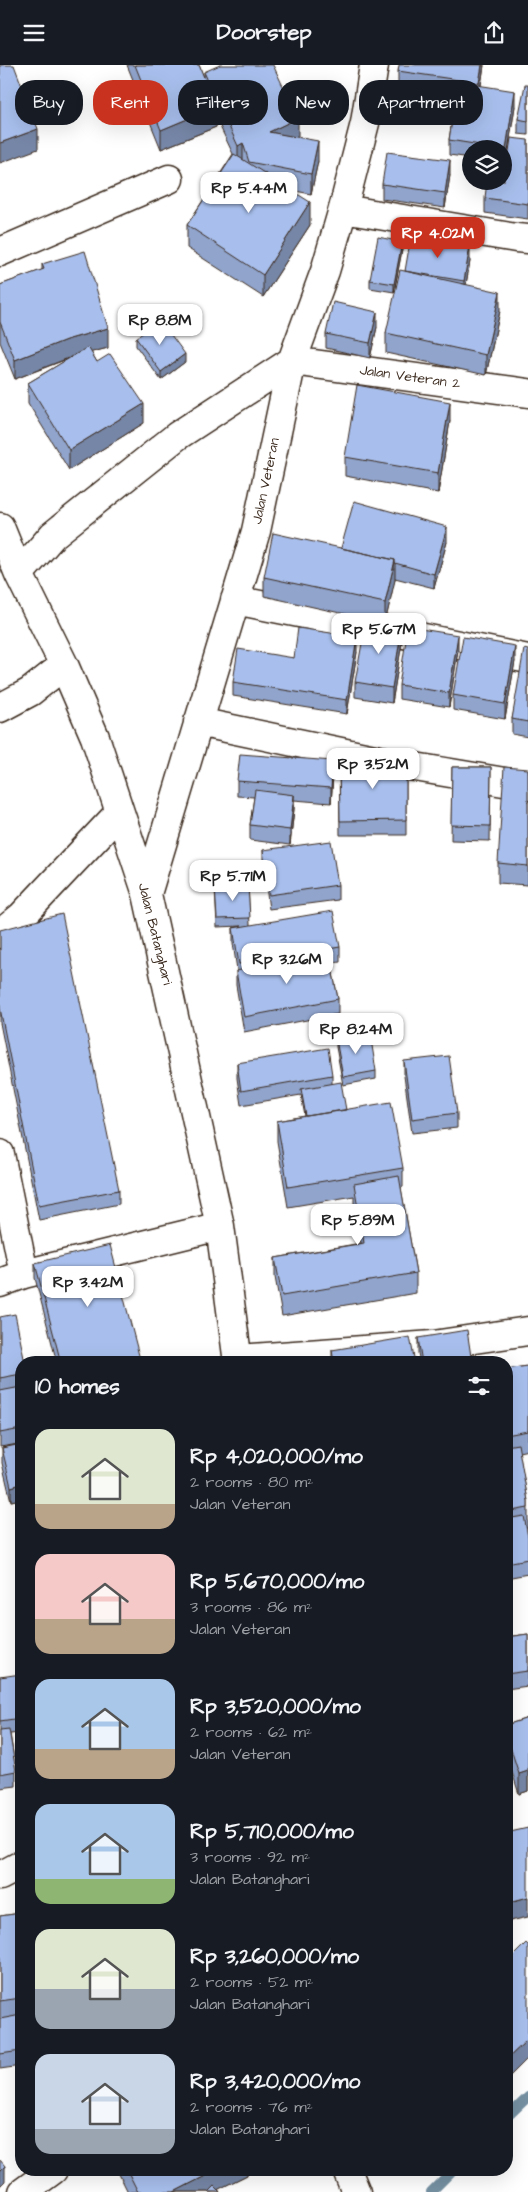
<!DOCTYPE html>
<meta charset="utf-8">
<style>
:root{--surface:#171b24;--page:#20242c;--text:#f1f3f6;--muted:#9ea1a6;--accent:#c8321e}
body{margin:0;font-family:"Architects Daughter",sans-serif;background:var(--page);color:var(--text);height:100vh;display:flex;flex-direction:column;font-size:19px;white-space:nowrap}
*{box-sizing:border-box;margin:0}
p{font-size:16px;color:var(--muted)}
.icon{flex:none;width:28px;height:28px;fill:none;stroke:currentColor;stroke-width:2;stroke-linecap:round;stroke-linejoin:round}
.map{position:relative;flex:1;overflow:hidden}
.side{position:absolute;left:15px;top:1291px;width:498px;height:820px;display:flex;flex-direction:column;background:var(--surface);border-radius:20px;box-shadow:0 5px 20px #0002}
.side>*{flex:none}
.hud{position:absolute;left:15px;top:15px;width:499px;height:45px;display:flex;gap:10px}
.fabs{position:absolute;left:462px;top:75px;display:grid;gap:10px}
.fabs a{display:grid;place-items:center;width:50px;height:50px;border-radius:50%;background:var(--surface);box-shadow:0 5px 20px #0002;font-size:25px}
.price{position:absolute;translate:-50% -42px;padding:0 11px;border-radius:10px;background:#fff;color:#222;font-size:16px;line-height:32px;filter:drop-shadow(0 1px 2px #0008)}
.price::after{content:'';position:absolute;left:50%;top:30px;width:15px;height:11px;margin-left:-8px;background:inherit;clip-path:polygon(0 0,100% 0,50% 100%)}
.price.selected{background:var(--accent);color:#fff}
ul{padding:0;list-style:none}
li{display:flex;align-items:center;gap:15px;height:125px;padding:0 20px}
li span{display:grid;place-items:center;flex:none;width:140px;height:100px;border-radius:15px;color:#555}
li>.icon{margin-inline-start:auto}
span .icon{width:60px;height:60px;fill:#fffc;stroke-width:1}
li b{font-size:21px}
h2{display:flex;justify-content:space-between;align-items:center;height:60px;padding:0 20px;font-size:21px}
.tag{padding:0 18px;border-radius:20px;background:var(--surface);box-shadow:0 5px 20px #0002;font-size:18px;line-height:45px}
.tag.selected{background:var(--accent);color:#fff}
header{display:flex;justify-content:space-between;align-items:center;height:65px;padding:0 20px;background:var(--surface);font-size:22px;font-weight:700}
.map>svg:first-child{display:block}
</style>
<header><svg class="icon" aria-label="menu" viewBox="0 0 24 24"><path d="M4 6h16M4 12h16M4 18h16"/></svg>Doorstep<svg class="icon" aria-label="share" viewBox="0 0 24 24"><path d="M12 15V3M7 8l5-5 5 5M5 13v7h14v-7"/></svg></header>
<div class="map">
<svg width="528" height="2127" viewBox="0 0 528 2127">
<rect width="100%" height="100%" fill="#fff"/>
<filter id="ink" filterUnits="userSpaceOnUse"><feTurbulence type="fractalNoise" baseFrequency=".02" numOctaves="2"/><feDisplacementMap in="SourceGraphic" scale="10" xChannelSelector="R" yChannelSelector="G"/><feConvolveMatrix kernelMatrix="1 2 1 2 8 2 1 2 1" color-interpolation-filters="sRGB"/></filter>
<g filter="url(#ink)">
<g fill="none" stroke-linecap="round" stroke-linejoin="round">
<path stroke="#7691a3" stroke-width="10" d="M506,2053L528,2032
M431,2127L453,2105"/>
<defs>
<path id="minor" d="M343,144L516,173L528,174
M0,187L169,114
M0,462L19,509L64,600L95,672L147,829L220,1161L238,1298
M19,509L53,470L177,371L292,296L528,328
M235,535L528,594
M0,643L30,627L64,600
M198,657L403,700L528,721
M147,829L256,466L292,296L325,206L343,144L365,58L374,0
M0,869L21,852L119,748
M0,1089L24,1209
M0,1218L24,1209L220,1161
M238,1294L433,1280L528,1266
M0,1811L21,1800
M347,2105L356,2127
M23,2127L53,2105"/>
</defs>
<use href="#minor" stroke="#3b2a1e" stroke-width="31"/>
<use href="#minor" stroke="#fff" stroke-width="28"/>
</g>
<path fill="#90a4cc" stroke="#3b2a1e" d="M127,0H199L204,13V7L298,72L318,96L311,129L290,125L310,160L263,232L187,183V160L233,89L216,53V62L161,84Z
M484,0L481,21L515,41L506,99H507L528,75V154L485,148V133L504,116V84H471V93L449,90V75L456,29L398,21V6Z
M528,20V70L518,69V54Z
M450,110L445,143L382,134V119Z
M402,185L394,227L370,223V215Z
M470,196L466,219L500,246L486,310L386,288V268L405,206Z
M42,199L108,283L91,287L97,297L144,358L69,405L28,338V318L70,293L15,314L0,277V220L42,205Z
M377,262L370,293L326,283V269Z
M136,273L185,297L161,315L136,281Z
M450,356L438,428L345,411V392Z
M447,477L434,523L395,513L385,558L264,531V512Z
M402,577L392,638L355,632V617Z
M458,585L449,642L399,634V620Z
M528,585V672L512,669V654Z
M357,587L347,649L233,631V617L294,593Z
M515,596L505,654L453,645V630Z
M339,694H406V770H340Z
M452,702H491L490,776L451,775Z
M528,704V820L498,818V798Z
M333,711L331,738L294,735V744L290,780L250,775V760L254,732L237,731V716Z
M263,785L338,820V835L269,844L263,800Z
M248,820L250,860L340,882V897L331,898L338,934V949L244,967L236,920V906L237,905L233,878V863L242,861L217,862L215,822Z
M0,865L119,1125V1139L39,1155L0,958Z
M336,974L376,1006V1014L343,1020L336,982Z
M404,996L457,1048V1063L412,1068L404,1011Z
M237,998L332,1010V1019L346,1045L403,1103V1122L401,1123L416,1208V1228L282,1251L275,1212V1193L361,1178L354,1138V1131L288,1142L277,1076V1056L305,1051L301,1030L241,1040L237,1013Z
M35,1198L141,1298H57L35,1213Z
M0,1252L21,1298V1434L11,1436L2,1398V1383L19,1379L0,1382Z
M418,1273L472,1298H420L418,1288Z
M332,1285L415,1298H332Z
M528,1301V1385L519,1387L528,1436V1463H526L528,1472V1509L506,1513V1304Z
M20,1437H21V1457L20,1452Z
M528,1569V1621L506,1624V1572Z
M0,1612H21V1668L10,1669L16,1706V1721L0,1723Z
M528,1653V1726L519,1729L506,1688V1660Z
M21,1848V2001L0,2004V1851Z
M117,2105H247V2110L218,2124L220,2127H128Z"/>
<path fill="#7686a6" stroke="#3b2a1e" d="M482,0H484L479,32V18Z
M515,26V41L506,99V84Z
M216,42V62L161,84V65Z
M298,53V73L269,67Z
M38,64V84L0,98V78Z
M318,76V96L311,129V109Z
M243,78V98L238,100V81Z
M450,95V110L445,143V128Z
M310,137V160L263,232V210Z
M402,177V185L394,227V219Z
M470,181V196L464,231V216Z
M500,227V246L486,310V290Z
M377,247V262L370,293V278Z
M108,263V283L66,294L15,314V295L66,275Z
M185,289V297L161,315V307Z
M450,337V356L438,428V408Z
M144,339V358L69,405V385Z
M447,462V477L434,523V509Z
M395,495V515L385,558V538Z
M402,562V577L392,638V623Z
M458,570V585L449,642V628Z
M357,572V587L347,649V635Z
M515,581V596L505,654V639Z
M333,696V711L331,738V723Z
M294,730V744L290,780V765Z
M21,1419V1434L11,1436V1422Z
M528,1706V1726L519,1729V1709Z
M506,1743H507V1762L506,1763Z
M528,1832V1852L506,1857V1838Z
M528,1974V1993L506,2015V1995Z
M5,2101V2116L0,2121V2106Z
M217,2105H247V2110L213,2127H174Z"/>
<path fill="#a8bfed" stroke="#3b2a1e" d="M0,0H14L38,64L0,78Z
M135,0H199L216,42L161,65Z
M220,0H273L298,53L269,67L318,76L311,109L249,97L243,78L238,81L204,7Z
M399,0H482L479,18L398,6Z
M458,17L515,26L506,84L449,75Z
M525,20H528V56L518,54Z
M511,73L528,75V139L485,133L487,116H504V98L507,99Z
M387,87L450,95L445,128L382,119Z
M234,89L310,137L263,210L187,160Z
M411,171L470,181L464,216L405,206Z
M378,172L402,177L394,219L370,215Z
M85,186L108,263L66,275L15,295L0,257V220L44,204L42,199Z
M400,205L500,227L486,290L386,268Z
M333,237L377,247L370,278L326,269Z
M160,255L185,289L161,307L136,273Z
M88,282L97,297L110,289L144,339L69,385L28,318Z
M357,320L450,337L438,408L345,392Z
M354,436L447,462L434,509L395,498V495L341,483Z
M273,468L395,495L385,538L264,512Z
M366,556L402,562L392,623L355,617Z
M408,562L458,570L449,628L399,620Z
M298,563L357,572L347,635L233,617L238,584L294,593Z
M463,572L515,581L505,639L453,630Z
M524,584L528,585V657L512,654Z
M240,689L333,696L331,723L237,716Z
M339,694H406V755L340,756Z
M452,702H491L490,761L451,760Z
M504,702L528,704V801L498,798Z
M255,725L294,730L290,765L250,760Z
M331,776L338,820L269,830L263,785Z
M248,820L250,853L217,854L215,822Z
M333,846L340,882L239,899L233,863Z
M62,849L119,1125L39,1140L0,943V865Z
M329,888L338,934L244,952L236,906Z
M370,968L376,1006L343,1012L336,974Z
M328,983L332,1010L241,1026L237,998Z
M449,991L457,1048L412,1054L404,996Z
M341,1017L346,1045L306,1051L301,1024Z
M391,1037L403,1103L288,1122L277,1056Z
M399,1111L416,1208L282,1231L275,1193L364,1178L354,1119Z
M110,1180L141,1298H61L35,1198Z
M15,1249L25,1298H21V1309L0,1313V1252Z
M467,1265L472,1298H422L418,1273Z
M410,1272L415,1298H334L332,1285Z
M528,1301V1366L506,1370V1304Z
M21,1322V1364L0,1368V1326Z
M21,1379V1419L11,1422L2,1383Z
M518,1379L528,1436V1443L506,1447V1381Z
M524,1451L528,1472V1494L506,1498V1454Z
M528,1569V1606L506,1609V1572Z
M21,1609V1653L0,1656V1612Z
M528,1653V1706L519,1709L506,1669V1660Z
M9,1664L16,1706L0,1709V1665Z
M528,1763V1832L506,1838V1768Z
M21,1848V1933L0,1936V1851Z
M526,1878L528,1880V1974L506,1995V1898Z
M21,1950V1986L0,1989V1954Z
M0,2095L5,2101L0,2106Z
M127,2105H217L174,2127H138Z
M214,2121L220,2127H208Z"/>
</g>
<g text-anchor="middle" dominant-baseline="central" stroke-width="4" stroke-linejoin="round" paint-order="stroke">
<g font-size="14" fill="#3b2a1e" stroke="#fff">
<text transform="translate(410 312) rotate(8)">Jalan Veteran 2</text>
<text transform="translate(266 416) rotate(-78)">Jalan Veteran</text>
<text transform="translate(155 869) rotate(76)">Jalan Batanghari</text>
</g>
</g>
</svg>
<div class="fabs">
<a><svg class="icon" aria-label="layers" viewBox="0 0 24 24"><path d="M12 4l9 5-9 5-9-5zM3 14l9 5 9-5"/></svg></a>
</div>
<b class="price" style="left:249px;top:149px">Rp 5.44M</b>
<b class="price selected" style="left:438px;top:194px">Rp 4.02M</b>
<b class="price" style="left:160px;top:281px">Rp 8.8M</b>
<b class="price" style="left:379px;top:590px">Rp 5.67M</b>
<b class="price" style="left:373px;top:725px">Rp 3.52M</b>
<b class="price" style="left:233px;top:837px">Rp 5.71M</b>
<b class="price" style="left:287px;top:920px">Rp 3.26M</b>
<b class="price" style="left:356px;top:990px">Rp 8.24M</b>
<b class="price" style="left:358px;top:1181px">Rp 5.89M</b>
<b class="price" style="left:88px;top:1243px">Rp 3.42M</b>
<div class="hud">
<a class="tag">Buy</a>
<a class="tag selected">Rent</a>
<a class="tag">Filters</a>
<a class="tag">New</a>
<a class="tag">Apartment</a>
</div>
<section class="side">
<h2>10 homes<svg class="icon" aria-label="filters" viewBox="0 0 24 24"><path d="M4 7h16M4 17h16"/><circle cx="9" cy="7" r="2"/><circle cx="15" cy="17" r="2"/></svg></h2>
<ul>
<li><span style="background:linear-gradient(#dfe7d0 75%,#b9a48a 0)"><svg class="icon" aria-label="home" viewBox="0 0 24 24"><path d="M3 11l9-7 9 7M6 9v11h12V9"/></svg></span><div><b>Rp 4,020,000/mo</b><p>2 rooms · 80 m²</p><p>Jalan Veteran</p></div></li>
<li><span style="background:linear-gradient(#f6c9c9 65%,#b9a48a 0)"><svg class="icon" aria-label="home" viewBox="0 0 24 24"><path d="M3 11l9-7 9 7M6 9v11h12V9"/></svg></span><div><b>Rp 5,670,000/mo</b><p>3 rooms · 86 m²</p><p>Jalan Veteran</p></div></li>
<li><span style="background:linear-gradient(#a9c7e8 70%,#b9a48a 0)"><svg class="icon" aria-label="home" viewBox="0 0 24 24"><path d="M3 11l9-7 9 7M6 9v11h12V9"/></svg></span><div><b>Rp 3,520,000/mo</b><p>2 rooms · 62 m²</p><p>Jalan Veteran</p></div></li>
<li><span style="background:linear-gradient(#a9c7e8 75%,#8fb573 0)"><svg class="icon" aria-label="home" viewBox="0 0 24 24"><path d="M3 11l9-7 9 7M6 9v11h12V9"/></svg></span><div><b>Rp 5,710,000/mo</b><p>3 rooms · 92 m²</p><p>Jalan Batanghari</p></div></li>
<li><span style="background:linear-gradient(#dfe7d0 60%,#9aa5b1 0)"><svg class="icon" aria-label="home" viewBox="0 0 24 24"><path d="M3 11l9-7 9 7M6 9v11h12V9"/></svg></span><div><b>Rp 3,260,000/mo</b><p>2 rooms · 52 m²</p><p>Jalan Batanghari</p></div></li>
<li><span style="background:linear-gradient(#c9d6e8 75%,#9aa5b1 0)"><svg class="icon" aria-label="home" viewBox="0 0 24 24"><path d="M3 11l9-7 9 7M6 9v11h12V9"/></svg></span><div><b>Rp 3,420,000/mo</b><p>2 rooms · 76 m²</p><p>Jalan Batanghari</p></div></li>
</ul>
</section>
</div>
